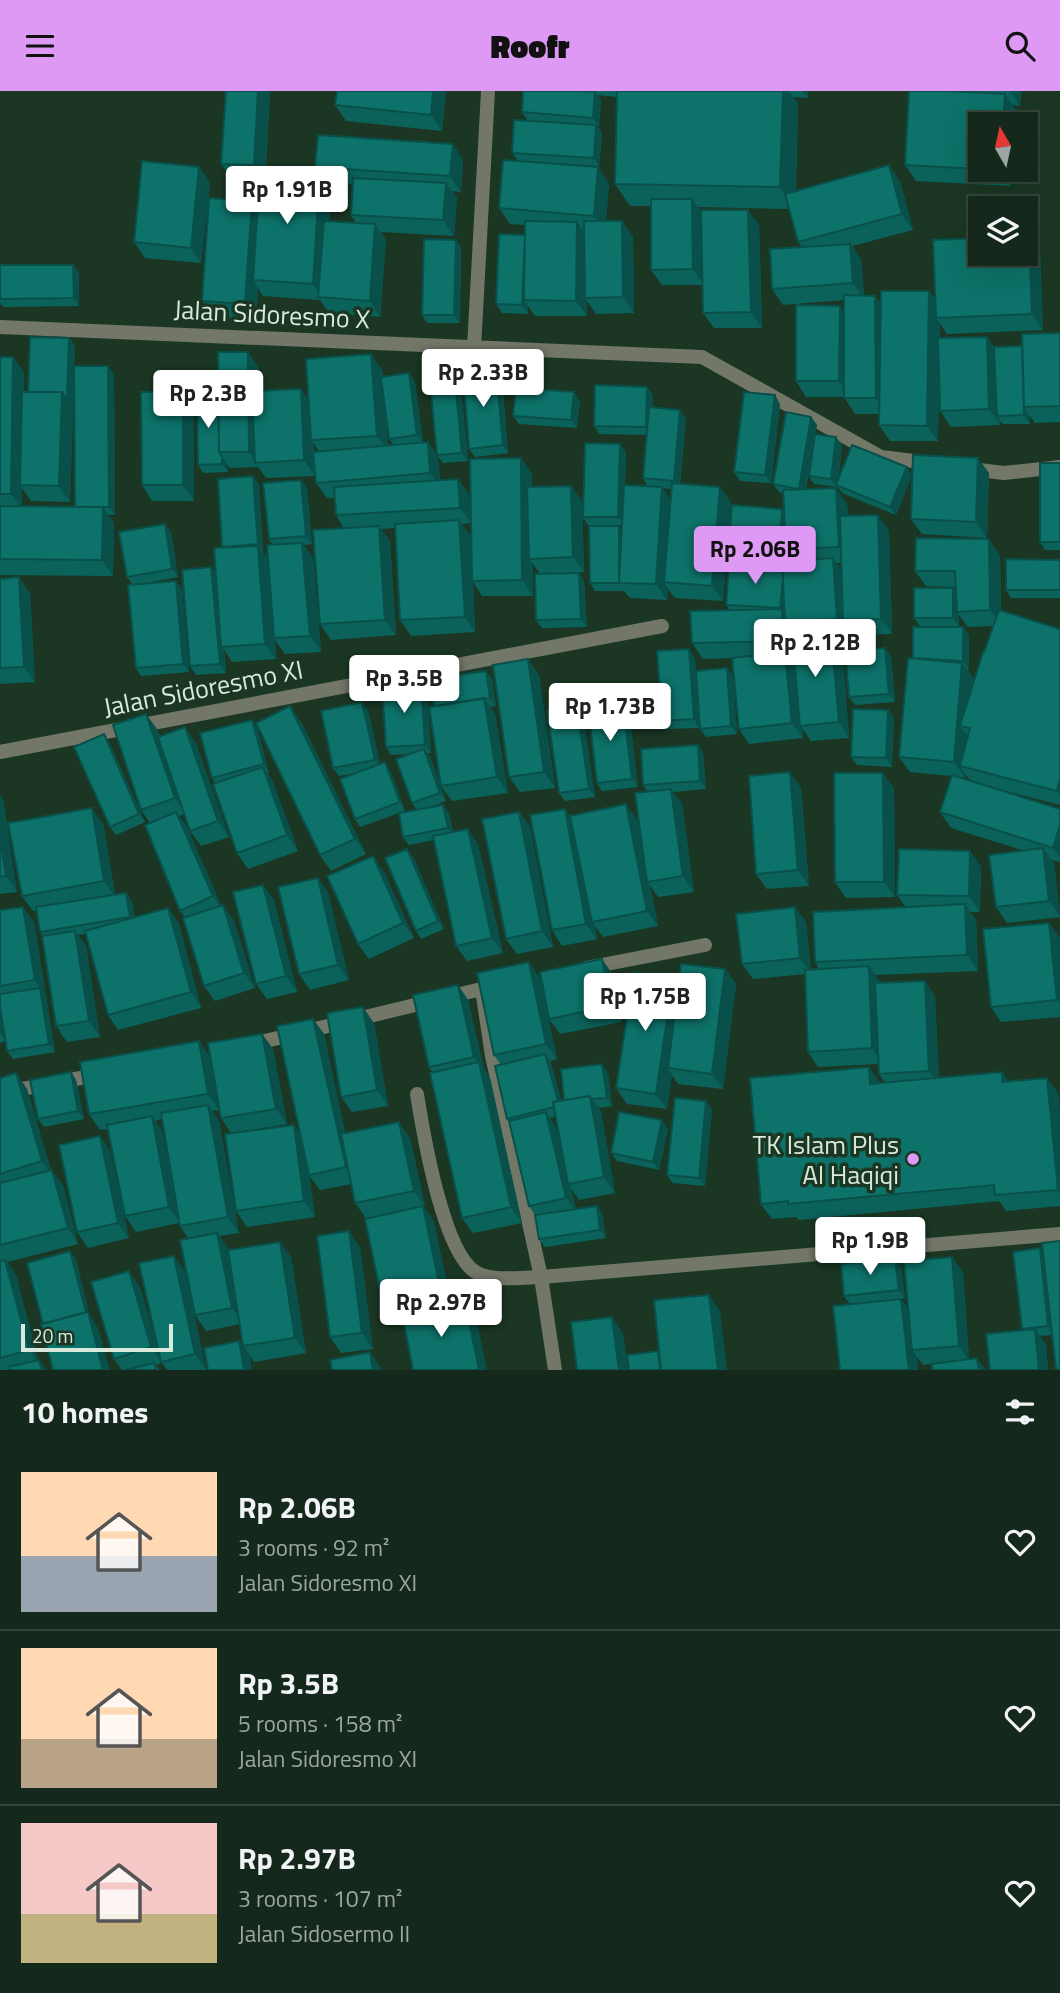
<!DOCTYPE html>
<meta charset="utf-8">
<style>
:root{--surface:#14291b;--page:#1d3124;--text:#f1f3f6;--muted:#9da6a3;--line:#33453a;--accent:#dd99f3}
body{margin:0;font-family:"Titillium Web",sans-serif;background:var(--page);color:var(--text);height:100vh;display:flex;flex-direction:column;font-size:26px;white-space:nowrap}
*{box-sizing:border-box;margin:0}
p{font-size:23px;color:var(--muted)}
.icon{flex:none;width:38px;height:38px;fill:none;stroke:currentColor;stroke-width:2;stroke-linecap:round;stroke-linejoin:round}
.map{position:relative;height:1279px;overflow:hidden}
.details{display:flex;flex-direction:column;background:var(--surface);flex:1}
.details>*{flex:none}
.needle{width:46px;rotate:351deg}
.fabs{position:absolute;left:968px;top:21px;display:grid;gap:14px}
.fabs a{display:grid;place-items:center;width:70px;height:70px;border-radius:0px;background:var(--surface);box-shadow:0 7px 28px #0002,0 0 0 2px var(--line);font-size:35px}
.scale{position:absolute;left:21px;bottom:18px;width:152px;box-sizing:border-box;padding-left:7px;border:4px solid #d9e9dc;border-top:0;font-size:19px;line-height:24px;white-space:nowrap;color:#d9e9dc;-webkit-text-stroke:5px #1b3724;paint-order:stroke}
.price{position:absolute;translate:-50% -60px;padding:0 16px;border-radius:7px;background:#fff;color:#222;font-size:23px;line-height:46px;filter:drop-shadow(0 2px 4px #0008)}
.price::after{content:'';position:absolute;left:50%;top:42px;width:21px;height:16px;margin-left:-10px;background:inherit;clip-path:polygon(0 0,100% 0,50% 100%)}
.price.current{background:var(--accent);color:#111}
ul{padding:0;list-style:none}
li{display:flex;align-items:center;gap:21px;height:175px;padding:0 21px}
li+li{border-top:2px solid var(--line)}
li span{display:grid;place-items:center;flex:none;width:196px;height:140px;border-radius:0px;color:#555}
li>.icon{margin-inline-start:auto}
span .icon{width:84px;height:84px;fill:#fffc;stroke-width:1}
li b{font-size:30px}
h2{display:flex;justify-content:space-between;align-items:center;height:84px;padding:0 21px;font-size:30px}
header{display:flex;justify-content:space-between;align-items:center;height:91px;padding:0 21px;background:var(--accent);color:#111;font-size:32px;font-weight:800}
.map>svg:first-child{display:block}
</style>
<header><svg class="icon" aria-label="menu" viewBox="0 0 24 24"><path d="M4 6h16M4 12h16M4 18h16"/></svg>Roofr<svg class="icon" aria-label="search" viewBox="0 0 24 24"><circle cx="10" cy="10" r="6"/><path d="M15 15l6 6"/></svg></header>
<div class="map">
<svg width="1060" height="1279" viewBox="0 0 1060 1279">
<rect width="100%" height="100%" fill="#1b3724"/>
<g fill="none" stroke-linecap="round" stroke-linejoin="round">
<path stroke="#737768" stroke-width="14" d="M0,236L702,266L881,366L930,372
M474,257L488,0
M971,378L1004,382L1060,376
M0,661L662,535
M586,877L705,854
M483,905L492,965L541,1186L555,1279
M249,954L498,894
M0,1002L102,983
M417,1003C423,1041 443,1164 477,1182C495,1191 522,1186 541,1186L1060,1143"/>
</g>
<path fill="#0b625a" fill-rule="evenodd" d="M226,0H270L266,78L319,81L315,76L463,69L461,101L452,100L457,107L454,145L381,141L386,149L380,226L329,222L320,209L263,205L258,197L256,228L213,226L202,210L252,110L257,117L259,90L232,88L221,73ZM328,91L353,93L351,124L356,132L329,130L331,96Z
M337,0H446L442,40L346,30L335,14Z
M523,0H808V7L793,6L798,13L796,99L900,90L913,139L852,155L861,168L864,205H875L880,212L929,200L935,209L1029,145L1040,160L1043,239L947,243L940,233V247L987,246L994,256L1022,255L1060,242V331L1035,332L1029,324L1030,333H1003L1000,330V334L951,336L940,320L939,282L938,350H890L879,334V323H855L844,306H806L796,290L844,221V209L783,214L772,198L802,156L798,151L789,118L698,116L701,121L759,134L762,237H714L703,222V194H662L651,179V115H630L615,93L617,6L597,4L601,10L599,35H597L602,42L599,75L537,71L609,92L606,130H622L633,146L634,222L596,223L587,210V225H535L528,215V223L502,222L496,213L525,144V134L510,133L499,117L518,70L512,62L528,30L522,21Z
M964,0H1021L1020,15L1012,14L1016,19L1015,33H980V79H1012L1011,95L916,90L905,74L964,1Z
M199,76L210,92L201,172L145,167L134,151Z
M456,149L461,157L460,232H427L422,224Z
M0,174H73L79,182V215L3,216L0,212Z
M69,247L75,255L70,411L31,410L22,397V415L75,416L114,283L115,424H108L114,432L113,485L0,484V266H13L24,282L23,301H28Z
M259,277V300L308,308L382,279L383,286L409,282L415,291L423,352L428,351L438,367L440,389L458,388L469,404L471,432L532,383V396L582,410L584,481L540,483L533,473V505H482L473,491L475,541L411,545L400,529L395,437L381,438L390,450L396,544L331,549L320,533L344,437L336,424L334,407H327L316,392L315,385L266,387L258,376L230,377L228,374V381L203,382L198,374L218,303ZM384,309L389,348L394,354L388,355ZM314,353L319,360L314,361ZM471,432V461L470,445L462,433Z
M502,286L508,362L475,366L469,358Z
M460,287L468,370L443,372L437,364Z
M647,296L653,304L652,316L680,319L686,328L680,393L731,411L723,510L675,507L668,498L667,509L630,507L624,500H595L590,492L622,439V434H588L583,426L626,361L625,394L648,396L643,387L647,344L599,343L594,335ZM662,397L671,398L670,408Z
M183,300L194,315V410H152L142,394Z
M580,310L577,337L519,333L513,325Z
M780,313L771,392L740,390L734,381Z
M811,326L817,334L815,343L842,354L838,391L912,384L896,424L842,402L837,395V396L814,393L809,385L812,364L806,398L847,413L848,425L878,424L889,440L892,543L854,544L847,535V543L833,544L842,556L849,647L811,650L802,637L803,647L749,653L739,638L734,567L703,568L692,552L730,519L726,514L782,477V471L734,468L728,460L782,418L784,420L783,402L779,401L773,393ZM786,458L794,469L785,470ZM836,472H841V479ZM794,565L795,576L788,566Z
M1060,372V459H1045L1040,451Z
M989,382L987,447L922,443L911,428Z
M253,385L259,394L263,461L268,468L273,454L269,448L301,389L307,397L312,453L303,454L313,467L321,561L285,563L275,549L276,568L232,571L224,558L226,582L196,584L190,575L211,476L216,483L223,457L222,456Z
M171,441L178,486L135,494L182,498L189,581L141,585L136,577L133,494L127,486Z
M1000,464L1001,520L1060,538V714L984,694L1060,718V771L1052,769L1054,772L1060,826L1007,832L996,816L1022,759L951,737L940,721L952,685L910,681L899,666L913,567L963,536L969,545V579H967L973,587V594L994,535L968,536L959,524V535H920L914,527L956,501L955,496L926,495L915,480ZM965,683L970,689L958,686H965Z
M1060,469V507H1011L1006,499Z
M0,488L30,502L35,591L0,593Z
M584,490L587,536L542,537L536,529Z
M885,557L891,565L895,611L855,614L849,606Z
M695,567L699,637L667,638L662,630Z
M539,584L555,697L520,701L509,686Z
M733,585L737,643L706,646L700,638Z
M492,588L496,615L490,616L495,623L508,702L452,710L441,695L435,615Z
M427,599L431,662H427L430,666L446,710L427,717L449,722L453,741L478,753L503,862L467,870L456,855L434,749L409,754L403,746L399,722L360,736L355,728L357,682L339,685L333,677L368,619L380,673L390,679L405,720L400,722L417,719L412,712L410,663L391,664L386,656Z
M888,619L894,627L892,676L857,674L851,666Z
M629,621L638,696L602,700L597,692Z
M583,624L595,706L565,710L559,702Z
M301,631L366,763L331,780L320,764Z
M257,637L269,682H267L273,691L298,760L248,778L237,762L215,692L212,687Z
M157,638L160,645L196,652L229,746L201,755L190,740L185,723L179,725L187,736L221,815L234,830L255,897L215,910L204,895L185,826L180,820L150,732L141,719Z
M104,643L109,651L145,731L116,744L110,736Z
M698,654L703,662L706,698L673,701L682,713L694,801L658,806L650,794L658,835L603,846L595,835L597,848L562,855L552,839L565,718L570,726L637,729L644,764L648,701L643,694Z
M801,697L809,795L767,798L756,783Z
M894,697L895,806L846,807L835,791Z
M0,704L3,709L17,801L0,803Z
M519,721L530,736L553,856L517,863L506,848Z
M103,733L115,803L126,802L132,810L134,826L168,817L179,833L201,917L118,939L108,924L86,843L78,844L86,855L100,946L67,951L56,935L43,845L40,841L36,820H33L22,805Z
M413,766L444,838L421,848L416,840Z
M981,775L980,821H970L976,829L978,880L875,884L880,892L925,890L935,906L939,987L1002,981L1008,990L1058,1002L1060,1026V1115L1006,1120L999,1110L799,1129L796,1126L772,1128L761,1113L869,976L880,992H885L879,983L878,973L818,976L808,961L805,883L753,888L742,873L806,831L811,878H819L815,871L906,816L897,804Z
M384,781L414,847L369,868L358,853Z
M318,787L328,802L349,889L310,899L299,883Z
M263,794L274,809L297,901L267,908L256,893Z
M0,819L34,831L55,961L13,968L7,960L5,950L0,952V925L5,948L0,916Z
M1060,847V926L1001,931L991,916Z
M725,878L736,893L723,998L678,993L672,984L667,1018L627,1013L616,997L673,887L678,894Z
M613,884L622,931L560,943L549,928Z
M540,887L557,968L550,970L561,1010L564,1009L608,982L612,1015L598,1017L601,1020L615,1102L579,1109L571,1097L576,1118L597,1115L602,1123L606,1147L545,1156L539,1148L535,1124L529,1115L509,1030L507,1028L501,974L494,964ZM556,1025L562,1061L556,1037L550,1027Z
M458,894L468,909L484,978L490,987L522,1132L473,1142L462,1127L433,982L429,976Z
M313,928L324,943L345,1042L410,1047L425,1115H423L434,1131L451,1213L465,1210L476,1225L403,1228L394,1230L383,1214L366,1127L355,1112L352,1093L320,1099L309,1084L315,1126L247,1136L236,1120L231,1042L221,1027L219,1019L212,1020L219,1030L239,1142L219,1145L228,1159L291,1166L306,1262L254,1271L243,1255L240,1233L206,1240L195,1224L188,1147L180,1135L179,1132L136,1141L125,1125L108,1038L100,1039L89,1023L199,950L210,966L262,943L273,958L287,1033L238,1041L301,1043ZM162,1028L173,1093L162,1040L155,1030Z
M374,932L388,1015L352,1021L341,1006Z
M71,981L76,989L84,1028L44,1036L38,1028Z
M16,982L27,998L51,1079L63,1094L78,1153L7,1171L16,1184L38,1269L46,1279H0V1092H2L0,1089V987Z
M712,1018L705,1095L673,1092L667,1084Z
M668,1038L659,1079L617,1070L611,1062Z
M100,1045L110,1060L129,1147L88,1157L77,1141Z
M360,1156L373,1258L341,1262L330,1246Z
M1040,1157L1043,1162L1052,1244L1039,1245L1046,1254L1048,1279H990L1023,1239L1022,1238Z
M901,1174L905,1207L901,1208L908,1218L963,1181L969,1268L923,1274L917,1266L850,1213L844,1205Z
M185,1180L206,1279H167L162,1272L156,1274L159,1279H122L114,1268L140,1196L159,1262Z"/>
<path fill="#09504a" d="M258,0H270L265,90L254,74Z
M433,0H446L442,40L431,24Z
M783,0H789L798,13L795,118L780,96Z
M802,0H808V7Z
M1010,0H1021L1020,15Z
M595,1L601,10L599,35L593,27Z
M1005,3L1016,19L1015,33H1003Z
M596,34L602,42L599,75L594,67Z
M453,53L463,69L461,101L450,85Z
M889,74L900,90L913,139L902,123Z
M199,76L210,92L201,172L191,157Z
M598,76L609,92L605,141L594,125Z
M1000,79H1012L1011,95L1000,80Z
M320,81L331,96L325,207H323L313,193Z
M446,92L457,107L454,145L443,129Z
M692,108L703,123L704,194L693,178Z
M252,110L263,125L253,189L258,197L256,228L245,213Z
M748,119L759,134L762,237L751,221Z
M622,130L633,146L634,222L623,206Z
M577,131L588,147L585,207L587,210V225L576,210Z
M375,133L386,149L380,226L370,210Z
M525,144L524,209L528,215V223L522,214Z
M1029,145L1040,160L1043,239L1032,223Z
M456,149L461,157L460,232L454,224Z
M850,153L861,168L864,208L853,192Z
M73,174L79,182V215L74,207Z
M929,200L940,216L936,227L940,233L938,350L927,335Z
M875,205L886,220V323L876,307Z
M840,215L850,230V306L839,290Z
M987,246L998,261L997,325L1000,330V334L989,318Z
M69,247L75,255L70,411L59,395L62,301Z
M248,261L259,277L260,371L257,372L249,361Z
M371,263L382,279L388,360L377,345Z
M13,266L24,282L22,394H20L22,397V418L11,403Z
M108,275L114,283L115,424L109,416Z
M496,278L502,286L508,362L503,354Z
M454,279L460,287L468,370L462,362Z
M409,282L415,291L423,352L417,344Z
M647,296L653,304L651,344L646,336Z
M301,298L312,314L311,349L314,353L315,385L304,369Z
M183,300L194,315V410L183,394Z
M574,301L580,310L577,337L571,329Z
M775,304L780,313L771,392L765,384Z
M1024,316L1029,324L1030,333L1024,324Z
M680,319L686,328L679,398L674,390Z
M811,326L817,334L804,406L799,398Z
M836,346L842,354L837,396L831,388Z
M428,351L438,367L441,398L430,382Z
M620,353L626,361L624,434L618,426Z
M222,366L228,374V381L222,373Z
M521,367L532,383L533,468H529L533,473V505L522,489Z
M978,367L989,382L987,447L976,431Z
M907,376L912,384L896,424L890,416Z
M253,385L259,394L263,461L258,453Z
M458,388L469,404L471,432L460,417Z
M301,389L307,397L312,453L306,445Z
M571,395L582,410L584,481L573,466Z
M662,396L673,412L664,491L668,498L667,509L656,493Z
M720,396L731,411L723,510L712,495Z
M836,397L847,413L850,472L839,456Z
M103,416L114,432L113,485L102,469Z
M782,418L788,426L785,472L779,463Z
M878,424L889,440L892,543L881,528Z
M459,429L470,445L473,490H472L473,491L475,541L465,526Z
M165,433L171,441L178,486L172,478Z
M379,435L390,450L396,544L385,529Z
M619,435L624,443L619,492L624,500L619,492Z
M989,448L1000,464L1001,534L990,519Z
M302,452L313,467L321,561L310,545Z
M258,455L269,470L276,568L265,553Z
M833,467L844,483L843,529L847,535V543L837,528Z
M211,476L217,484L221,556L224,558L226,582L220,573Z
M783,477L785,531L794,543V565L783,550L780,517Z
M579,482L584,490L587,536L581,528Z
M19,486L30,502L35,591L24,576Z
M176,490L182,498L189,581L183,573Z
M953,497L959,505L957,521L959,524V535L953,527Z
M963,536L969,545V579L963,570Z
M831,541L842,556L849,647L839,631Z
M885,557L891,565L895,611L889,603Z
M689,558L695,567L699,637L694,628Z
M785,561L796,577L800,635L802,637L803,647L792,632Z
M528,568L539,584L555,697L544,681Z
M962,572L973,587L969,637L960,635L968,646L960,675L965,683V686L954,671Z
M727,577L733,585L737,643L731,635Z
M486,580L492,588L496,615L490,607Z
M421,591L427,599L431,662L425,654Z
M484,607L495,623L508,702L497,686Z
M362,611L368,619L381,677L375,669Z
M623,613L629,621L638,696L632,688Z
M290,615L301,631L366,763L355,748Z
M577,616L583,624L595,706L589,698Z
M888,619L894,627L892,676L886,667Z
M146,623L157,638L186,723L175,707Z
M252,629L257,637L269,682L264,673Z
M185,636L196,652L229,746L218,730Z
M104,643L109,651L145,731L139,723Z
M698,654L703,662L706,698L700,690Z
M424,658L430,666L446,710L440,702Z
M385,671L390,679L405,720L400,711Z
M263,676L273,691L298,760L287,744Z
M790,681L801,697L809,795L798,779Z
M883,682L894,697L895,806L884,791Z
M1060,688V705L1057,700Z
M671,698L682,713L694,801L683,785Z
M0,704L3,709L17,801L6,785L0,746Z
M626,713L637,729L649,790L647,791L650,794L658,835L647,820Z
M443,714L449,722L453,745L448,737Z
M92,717L103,733L115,806L104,790Z
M565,718L575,733L592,831L595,835L597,848L586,833Z
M176,721L187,736L224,821L213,805Z
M519,721L530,736L553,856L542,840Z
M1060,734V767L1053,757Z
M468,738L478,753L503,862L492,847Z
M1043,757L1054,772L1060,825L1049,810Z
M407,758L413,766L444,838L438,830Z
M970,760L981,775L980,821L969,805Z
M373,765L384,781L414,847L403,832Z
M318,787L328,802L349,889L338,874Z
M263,794L274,809L297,901L286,885Z
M126,802L132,810L136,835L130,826Z
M965,813L976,829L978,880L967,864Z
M223,814L234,830L255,897L244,882Z
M23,816L34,831L55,961L49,953L40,897L35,889Z
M795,816L806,831L811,882L800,867Z
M168,817L179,833L201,917L191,901Z
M1049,832L1060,847V914L1057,909Z
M75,840L86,855L100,946L89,930Z
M602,868L613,884L622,931L611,915Z
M529,871L540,887L557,968L546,953Z
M869,875L880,891L882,973L872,957Z
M725,878L736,893L723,998L712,983Z
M673,887L684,902L668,977L672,984L667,1018L656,1003Z
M925,890L935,906L939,995L929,980Z
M458,894L468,909L484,978L490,987L522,1132L511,1116L480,974L474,966Z
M363,916L374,932L388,1015L377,999Z
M0,925L6,950L0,942Z
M313,928L324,943L356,1092L346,1076Z
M262,943L273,958L287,1033L276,1018Z
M199,950L210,966L219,1019L208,1003Z
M545,963L551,971L565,1023L559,1015Z
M602,973L608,982L612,1015L607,1007Z
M869,976L879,991L881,1009L870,993Z
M71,981L76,989L84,1028L78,1020Z
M1002,981L1013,997L1002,991Z
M16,982L27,998L53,1086L42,1070Z
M1047,987L1058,1002L1060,1026V1102L1058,1099Z
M590,1005L601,1020L615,1102L604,1086Z
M706,1010L712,1018L705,1095L699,1087Z
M208,1014L219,1030L239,1142L228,1126Z
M546,1021L556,1037L570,1093H568L571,1097L577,1123L566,1107Z
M152,1025L162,1040L180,1132L169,1116Z
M662,1029L668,1038L659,1079L653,1071Z
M399,1031L410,1047L425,1115L414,1100Z
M294,1034L305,1049L315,1126L304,1110Z
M100,1045L110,1060L129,1147L118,1132Z
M52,1079L63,1094L78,1153L68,1137Z
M423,1115L434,1131L452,1218L441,1202Z
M597,1115L602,1123L606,1147L600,1139Z
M349,1140L360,1156L373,1258L362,1242Z
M217,1142L228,1157L243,1232L232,1217Z
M280,1151L291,1166L306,1262L295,1247Z
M1040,1157L1045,1166L1053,1243L1048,1235Z
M70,1160L76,1168L90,1225L98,1237L110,1279H103L86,1222Z
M174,1165L185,1180L206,1279L195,1263Z
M895,1166L901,1174L905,1207L899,1199Z
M952,1166L963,1181L969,1270L959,1255Z
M5,1169L16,1184L40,1275L29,1259Z
M129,1180L140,1196L162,1272L151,1256Z
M709,1204L720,1220L727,1279H718Z
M901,1208L912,1223V1259L917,1266L918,1279H909Z
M465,1210L476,1225L487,1279H479Z
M612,1226L623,1242L628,1279H619Z
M1035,1238L1046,1254L1048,1279H1039Z
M239,1250L250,1265L252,1279H244Z
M370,1261L381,1277V1279H373Z
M977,1267L986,1279H979Z
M39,1269L46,1279H42Z"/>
<path fill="#0d7269" stroke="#09504a" stroke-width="2" d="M226,0H258L254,74L221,73Z
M337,0H433L431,24L335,14Z
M523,0H578L595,1L593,27L522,21Z
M617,0H783L780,96L615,93Z
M909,0H948L1005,3L1003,33H980V78L905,74Z
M514,29L596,34L594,67L512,62Z
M318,44L453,53L450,85L315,76Z
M503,69L598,76L594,125L499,117Z
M142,70L199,76L191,157L134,151Z
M889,74L902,123L798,151L785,103Z
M260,78L320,81L313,193L253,189Z
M353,87L446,92L443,129L351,124Z
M209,107L252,110L245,213L202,210Z
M651,108H692L693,178L651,179Z
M701,119H748L751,221L703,222Z
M324,130L375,133L370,210L318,206Z
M525,130L577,131L576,210L524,209Z
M584,130H622L623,206L585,207Z
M499,143L525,144L522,214L496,213Z
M1026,145H1029L1032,223L936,227L933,149L980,147V163H1026Z
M424,148L456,149L454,224H422Z
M850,153L853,192L772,198L770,158Z
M0,174H73L74,207L0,208Z
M881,200H929L927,335L879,334Z
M844,204L875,205L876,307H844Z
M796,214L840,215L839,290H796Z
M1060,242V315L1024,316L1022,243Z
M30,246L69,247L67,309L62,301H28Z
M987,246L989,318L940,320L938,247Z
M1022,255L1024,324L997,325L994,256Z
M218,261H248L249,361H219Z
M371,263L377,345L311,349L306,268Z
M0,266H13L11,403H0Z
M74,275H108L109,416H75Z
M496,278L503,354L469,358L463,281Z
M454,279L462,362L437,364L429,281Z
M409,282L417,344L389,348L381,286Z
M595,294L647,296L646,336L594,335Z
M516,297L574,301L571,329L513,325Z
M301,298L304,369L255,372L252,300Z
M183,300V394H142L141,301Z
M22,301H62L59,395L20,394Z
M744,301L775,304L765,384L734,381Z
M197,303H218L219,361L222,366V373L198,374Z
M649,316L680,319L674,390L643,387Z
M786,321L811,326L799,398L773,393Z
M815,343L836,346L831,388L809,385Z
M428,351L430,382L316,392L313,361Z
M585,352L620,353L618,426H583Z
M852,354L907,376L890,416L836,394Z
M913,364L978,367L976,431L911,428Z
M521,367L522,489L472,490L470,368Z
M1040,372H1060V451H1040Z
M253,385L258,453L222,456L218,388Z
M458,388L460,417L336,424L334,396Z
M301,389L306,445L269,448L263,392Z
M672,392L720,396L712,495L664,491Z
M624,394L662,396L656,493L619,492Z
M571,395L573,466L529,468L527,396Z
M836,397L839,456L786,458L783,399Z
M732,414L782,418L779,463L728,460Z
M0,415L103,416L102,469L0,468Z
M878,424L881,528L843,529L840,425Z
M459,429L465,526L400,529L395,433Z
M165,433L172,478L127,486L119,441Z
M379,435L385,529L320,533L313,439Z
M589,435H619V492H590Z
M916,447L989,448L990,519L957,521L955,480H915Z
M302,452L310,545L274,547L267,454Z
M258,455L265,553L221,556L214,457Z
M833,467L837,528L785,531L782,470Z
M1006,468L1060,469V499H1006Z
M729,473L782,477L783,487L780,517L726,514Z
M211,476L220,573L190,575L182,479Z
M579,482L581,528L536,529L535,483Z
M19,486L24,576L0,577V488Z
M176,490L183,573L136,577L128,494Z
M914,497H953V527H914Z
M782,518L783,550L692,552L690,520Z
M999,519L1060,538V688L1057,700L960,675L970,637L960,635L983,561H984Z
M913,536H963V570L913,567Z
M831,541L839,631L800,635L792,543Z
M885,557L889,603L849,606L845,560Z
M689,558L694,628L662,630L657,560Z
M785,561L792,632L739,638L732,567Z
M908,567L962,572L954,671L899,666Z
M528,568L544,681L509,686L493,574Z
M727,577L731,635L700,638L696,580Z
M486,580L490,607L434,615L431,588Z
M421,591L425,654L386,656L382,594Z
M484,607L497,686L441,695L429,616Z
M362,611L375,669L333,677L321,620Z
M623,613L632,688L597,692L588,617Z
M290,615L355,748L320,764L256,632Z
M577,616L589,698L559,702L547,620Z
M853,618L888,619L886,667L851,666Z
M146,623L175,707L141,719L113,634Z
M252,629L264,673L212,687L200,642Z
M185,636L218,730L190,740L158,646Z
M104,643L139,723L110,736L74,656Z
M698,654L700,690L643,694L641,658Z
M424,658L440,702L412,712L396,668Z
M385,671L400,711L355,728L340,688Z
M263,676L287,744L237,762L213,693Z
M790,681L798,779L756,783L749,685Z
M834,682H883L884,791H835Z
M952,684L1060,718V734L1053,757L940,721Z
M671,698L683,785L647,791L635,702Z
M626,713L647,820L592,831L570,725Z
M443,714L448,737L403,746L399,722Z
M92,717L104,790L22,805L8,732Z
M565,718L586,833L552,839L530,724Z
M176,721L213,805L180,820L145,734Z
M519,721L542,840L506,848L482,728Z
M468,738L492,847L456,855L433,745Z
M0,746L6,785L0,786Z
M1043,757L1049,810L996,816L989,764Z
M407,758L438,830L416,840L385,767Z
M899,758L970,760L969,805L897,804Z
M373,765L403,832L358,853L327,785Z
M318,787L338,874L299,883L278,796Z
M263,794L286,885L256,893L233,801Z
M126,802L130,826L40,841L36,816Z
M965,813L967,864L815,871L813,821Z
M223,814L244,882L204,895L183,827Z
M23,816L35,889L0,895V819Z
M795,816L800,867L742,873L736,823Z
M168,817L191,901L108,924L85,840Z
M1049,832L1057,909L991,916L983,838Z
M75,840L89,930L56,935L42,845Z
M602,868L611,915L549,928L540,881Z
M529,871L546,953L494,964L477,882Z
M681,873L725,878L712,983L668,977Z
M869,875L872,957L808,961L805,879Z
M634,881L673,887L656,1003L616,997Z
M925,890L929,980L879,983L875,892Z
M458,894L474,966L429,976L413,904Z
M40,897L49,953L7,960L0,916V903Z
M363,916L377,999L341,1006L327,922Z
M313,928L346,1076L309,1084L277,935Z
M262,943L276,1018L221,1027L208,952Z
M199,950L208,1003L89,1023L80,971Z
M545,963L558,1010L553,1011L554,1016L507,1028L495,975Z
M479,971L511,1116L462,1127L430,982Z
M602,973L607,1007L592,1008L590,1005L564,1009L561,978Z
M869,976L870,993L1002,981V991L1047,987L1058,1099L995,1104L994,1094L788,1113V1110L761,1113L750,987Z
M71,981L78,1020L38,1028L30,989Z
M16,982L42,1070L0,1083V987Z
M590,1005L604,1086L568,1093L553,1011Z
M675,1007L706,1010L699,1087L667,1084Z
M208,1014L228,1126L180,1135L161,1022Z
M546,1021L566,1107L529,1115L509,1030Z
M619,1021L662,1029L653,1071L611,1062Z
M152,1025L169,1116L125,1125L107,1034Z
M399,1031L414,1100L355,1112L341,1043Z
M294,1034L304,1110L236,1120L225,1043Z
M100,1045L118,1132L77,1141L59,1054Z
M52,1079L68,1137L0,1154V1092Z
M423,1115L441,1202L383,1214L365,1128Z
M597,1115L600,1139L539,1148L535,1124Z
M349,1140L362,1242L330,1246L317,1145Z
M217,1142L232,1217L195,1224L180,1149Z
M1060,1150V1279H1056L1042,1152Z
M280,1151L295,1247L243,1255L228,1159Z
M1040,1157L1048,1235L1022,1238L1013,1161Z
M70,1160L86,1221L43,1233L27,1172Z
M174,1165L195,1263L161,1271L139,1172Z
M895,1166L899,1199L844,1205L841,1173Z
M952,1166L959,1255L912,1259L904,1170Z
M5,1169L29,1259L0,1267V1170Z
M129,1180L151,1256L114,1268L91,1191Z
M709,1204L718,1279H661L654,1209Z
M901,1208L909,1279H840L833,1215Z
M465,1210L479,1279H413L402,1223Z
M88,1221L103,1279H53L41,1233Z
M612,1226L619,1279H577L571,1231Z
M1035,1238L1039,1279H990L986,1243Z
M239,1250L244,1279H208L204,1257Z
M658,1260L660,1279H629L627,1264Z
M370,1261L373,1279H332L330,1269Z
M977,1267L979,1279H932V1273Z
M39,1269L42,1279H9L8,1276Z
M154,1272L156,1279H125Z"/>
<circle fill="#dd99f3" stroke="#1b3724" stroke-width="2.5" cx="913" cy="1068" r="7"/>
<g text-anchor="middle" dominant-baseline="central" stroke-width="7" stroke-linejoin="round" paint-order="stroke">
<g font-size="26" fill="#d9e9dc" stroke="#1b3724">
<text transform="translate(272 223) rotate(3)">Jalan Sidoresmo X</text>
<text transform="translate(203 597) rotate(-11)">Jalan Sidoresmo XI</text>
</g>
<g font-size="26" fill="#d9e9dc" stroke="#1b3724" text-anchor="end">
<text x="899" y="1053">TK Islam Plus<tspan x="899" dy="30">Al Haqiqi</tspan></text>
</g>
</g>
</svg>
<div class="fabs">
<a><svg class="needle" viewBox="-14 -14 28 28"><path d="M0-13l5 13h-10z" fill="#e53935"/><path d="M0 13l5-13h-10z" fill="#9da6a3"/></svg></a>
<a><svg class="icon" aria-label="layers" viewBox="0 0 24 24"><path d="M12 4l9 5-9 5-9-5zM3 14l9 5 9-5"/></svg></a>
</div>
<div class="scale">20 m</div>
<b class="price" style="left:287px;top:135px">Rp 1.91B</b>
<b class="price" style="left:483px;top:318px">Rp 2.33B</b>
<b class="price" style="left:208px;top:339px">Rp 2.3B</b>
<b class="price current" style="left:755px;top:495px">Rp 2.06B</b>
<b class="price" style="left:815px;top:588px">Rp 2.12B</b>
<b class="price" style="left:404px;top:624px">Rp 3.5B</b>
<b class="price" style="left:610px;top:652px">Rp 1.73B</b>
<b class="price" style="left:645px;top:942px">Rp 1.75B</b>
<b class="price" style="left:870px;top:1186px">Rp 1.9B</b>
<b class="price" style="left:441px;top:1248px">Rp 2.97B</b>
</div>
<section class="details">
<h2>10 homes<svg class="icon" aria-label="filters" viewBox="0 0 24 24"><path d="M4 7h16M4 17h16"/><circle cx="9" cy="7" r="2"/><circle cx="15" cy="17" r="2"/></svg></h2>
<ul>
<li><span style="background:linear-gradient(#ffd9b3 60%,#9aa5b1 0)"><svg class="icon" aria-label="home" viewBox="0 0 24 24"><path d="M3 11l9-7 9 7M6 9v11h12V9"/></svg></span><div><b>Rp 2.06B</b><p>3 rooms · 92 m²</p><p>Jalan Sidoresmo XI</p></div><svg class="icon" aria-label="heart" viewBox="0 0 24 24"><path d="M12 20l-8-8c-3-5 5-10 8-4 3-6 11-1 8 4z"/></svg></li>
<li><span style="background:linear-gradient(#ffd9b3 65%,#b9a48a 0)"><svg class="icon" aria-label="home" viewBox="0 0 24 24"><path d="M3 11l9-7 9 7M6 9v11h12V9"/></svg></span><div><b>Rp 3.5B</b><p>5 rooms · 158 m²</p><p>Jalan Sidoresmo XI</p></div><svg class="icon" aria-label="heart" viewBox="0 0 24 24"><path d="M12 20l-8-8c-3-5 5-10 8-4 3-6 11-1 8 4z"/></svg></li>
<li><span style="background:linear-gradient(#f6c9c9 65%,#c2b280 0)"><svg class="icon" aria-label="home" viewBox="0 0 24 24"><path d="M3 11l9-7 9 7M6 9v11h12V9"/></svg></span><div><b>Rp 2.97B</b><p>3 rooms · 107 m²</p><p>Jalan Sidosermo II</p></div><svg class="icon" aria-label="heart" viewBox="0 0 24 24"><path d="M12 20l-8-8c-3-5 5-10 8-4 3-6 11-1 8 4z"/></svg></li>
</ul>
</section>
